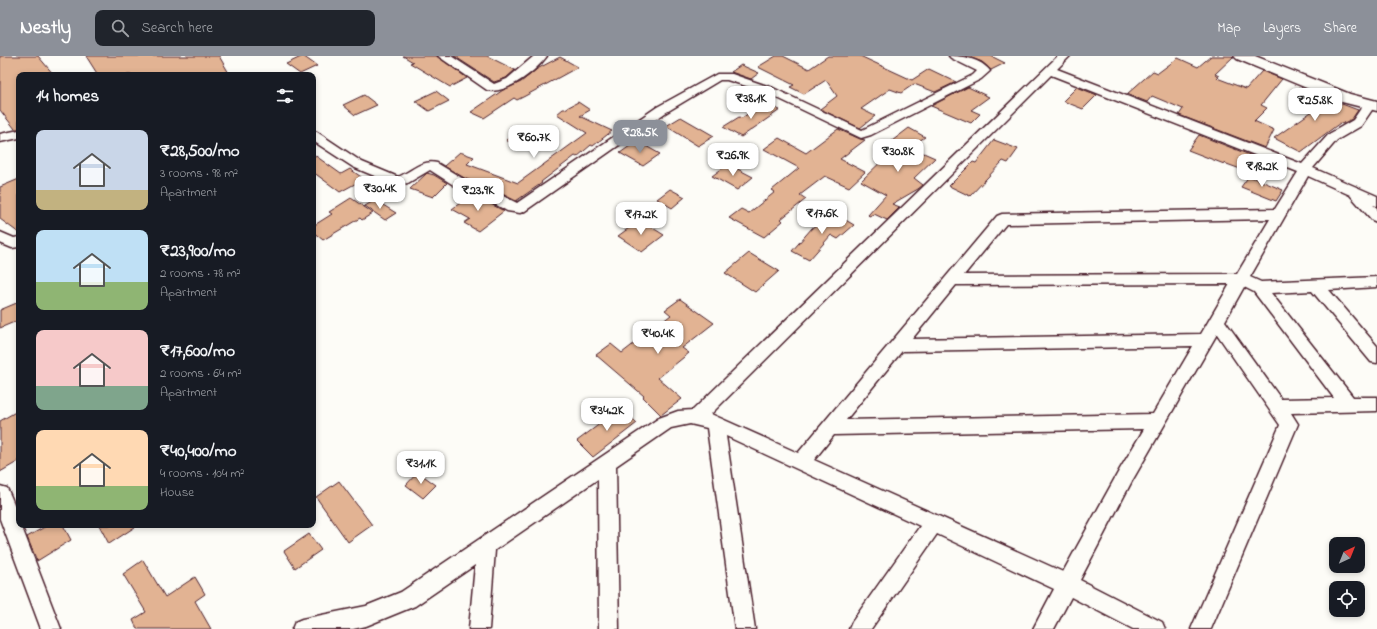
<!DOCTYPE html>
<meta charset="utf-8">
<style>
:root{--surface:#171b24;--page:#20242c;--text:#f1f3f6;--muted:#9ea1a6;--accent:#8c9099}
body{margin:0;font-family:"Indie Flower",sans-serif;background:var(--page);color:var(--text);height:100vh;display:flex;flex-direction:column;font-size:15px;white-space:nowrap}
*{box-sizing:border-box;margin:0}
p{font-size:13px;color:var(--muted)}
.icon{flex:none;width:22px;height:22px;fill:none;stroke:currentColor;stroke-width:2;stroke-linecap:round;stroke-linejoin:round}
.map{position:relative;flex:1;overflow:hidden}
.drawer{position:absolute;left:16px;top:16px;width:300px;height:456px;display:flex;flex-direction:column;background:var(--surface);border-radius:8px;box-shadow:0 2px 6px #0003}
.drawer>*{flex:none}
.needle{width:26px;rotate:43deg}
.fabs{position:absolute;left:1329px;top:481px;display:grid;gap:8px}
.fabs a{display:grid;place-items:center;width:36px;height:36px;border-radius:8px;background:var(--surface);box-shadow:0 2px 6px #0003;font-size:20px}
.price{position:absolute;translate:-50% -34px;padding:0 9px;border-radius:8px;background:#fff;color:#222;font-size:13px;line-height:26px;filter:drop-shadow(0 1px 2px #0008)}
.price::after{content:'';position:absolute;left:50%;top:24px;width:12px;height:9px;margin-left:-6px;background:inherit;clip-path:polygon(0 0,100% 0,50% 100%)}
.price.current{background:var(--accent);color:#fff}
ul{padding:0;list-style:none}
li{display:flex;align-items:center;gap:12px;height:100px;padding:0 20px}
li span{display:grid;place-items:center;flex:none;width:112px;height:80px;border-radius:8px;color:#555}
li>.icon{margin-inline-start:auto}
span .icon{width:48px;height:48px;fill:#fffc;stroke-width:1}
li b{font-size:17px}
h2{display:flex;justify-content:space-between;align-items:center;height:48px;padding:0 20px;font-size:17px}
header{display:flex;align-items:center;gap:24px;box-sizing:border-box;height:56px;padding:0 20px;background:var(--accent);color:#fff}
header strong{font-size:19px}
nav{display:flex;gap:22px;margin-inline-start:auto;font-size:14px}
.search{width:280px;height:36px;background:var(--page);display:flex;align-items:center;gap:10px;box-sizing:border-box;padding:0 14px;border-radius:8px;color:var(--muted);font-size:15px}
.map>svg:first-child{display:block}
</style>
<header>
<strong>Nestly</strong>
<div class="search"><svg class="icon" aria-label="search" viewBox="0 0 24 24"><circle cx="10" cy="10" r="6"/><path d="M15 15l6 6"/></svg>Search here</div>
<nav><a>Map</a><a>Layers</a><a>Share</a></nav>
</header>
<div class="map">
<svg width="1377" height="573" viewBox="0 0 1377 573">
<rect width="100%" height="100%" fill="#fdfcf7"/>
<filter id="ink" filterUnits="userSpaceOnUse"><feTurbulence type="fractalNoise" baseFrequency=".025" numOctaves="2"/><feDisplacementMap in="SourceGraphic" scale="8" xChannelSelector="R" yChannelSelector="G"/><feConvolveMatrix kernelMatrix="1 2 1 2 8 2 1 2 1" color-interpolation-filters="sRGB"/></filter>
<g filter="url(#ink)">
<path fill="#e2b393" stroke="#4a1f2b" d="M0,0H38L54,19H19V73H15L0,54Z
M86,0H219L230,19H98Z
M303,0L317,10L300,18L286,8Z
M403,0H437L467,22L450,31L410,7L413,6Z
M454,0H487L515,14L506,22L494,26Z
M776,0H783L809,13L828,0H860L912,24L929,13L956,26L935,36L914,28L901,37L890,33L861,53L875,60L860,72L820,53L837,40L826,24L804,38L790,31L794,29L758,11Z
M965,0H991L1005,7L991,14L982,6Z
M1211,0H1232L1233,1L1215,18L1219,20L1217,22L1246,33L1262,15L1282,23L1261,49L1267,52L1254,65L1274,74L1265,92L1179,59L1183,53L1152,40L1147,46L1127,38L1153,15L1158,17L1178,2L1198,11Z
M560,1L578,11L525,40L517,44L514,42L484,62L471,56L503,34L521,26L537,13Z
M741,9L759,17L751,23L731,16Z
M968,31L989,41L971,54L980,58L971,67L931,50Z
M1077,31L1097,39L1083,53L1063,45Z
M436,35L449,45L429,55L415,45Z
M1304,37L1329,47L1331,44L1358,54L1352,63L1342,68L1340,67L1301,96L1274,82L1314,54L1296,46Z
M364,39L377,49L355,59L343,49Z
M578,46L590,54L580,60L612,75L593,90L591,89L577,101L575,100L541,126L542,127L516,145L490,132L466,123L444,110L460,96L474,101L467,108L518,127L587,77L557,58L563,53H565Z
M763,47L780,54L741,81L723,71L739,61L742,62Z
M681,61L714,80L698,90L666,70Z
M527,72L541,80L520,93L506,84Z
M909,72L925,81L910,91L935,102L914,122L923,129L918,133L892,148L900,151L887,164L874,158L869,160L868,159L886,139L861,125L892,95L884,91Z
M838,73L860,83L865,84L840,103L865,116L849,131L825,120L800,139L806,143L781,163L783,165L764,181L729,162L741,153L749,157L775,136L772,134L799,112L764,93L779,82L806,97Z
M1199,79L1260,103L1254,118L1224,107V108L1188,94Z
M994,84L1018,93L1008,107L1003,105L970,140L949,130L973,106L976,107Z
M637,85L660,98L643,110L620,97Z
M313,98L341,118L350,113L364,123L340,136L313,116Z
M728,108L753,121L737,134L712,120Z
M427,117L434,119L447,127L433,141L410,133Z
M1249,120L1283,134L1276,145L1241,131Z
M19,123V177L0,163V131Z
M670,133L685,141L672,152L657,143Z
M472,138L504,155L478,175L464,167L470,163L452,153Z
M351,142L373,157L362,164L360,162L323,184L313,176V170L332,158L329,156Z
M375,144L396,157L385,164L365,150Z
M832,156L854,169L838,183L831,179L809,204L792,195L812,172Z
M640,164L664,179L642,196L618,180Z
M749,197L779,215L755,236L725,217Z
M680,243L714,267L682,292L689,297L658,322L682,343L661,359L643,341L644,340L596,299L611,288L622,297L671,259L665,254Z
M19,246V264L0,272V254Z
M621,352L637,367L593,401L577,385Z
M19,354V405L0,416V365Z
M418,416L436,429L423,442L406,429Z
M339,425L372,469L348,486L316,441Z
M48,469H63L71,484L37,505L27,481Z
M99,469H138L109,488Z
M309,478L321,494L295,512L284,495Z
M143,504L165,541L195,521L205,538L195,545L211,573H137L133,564L146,556L123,518Z"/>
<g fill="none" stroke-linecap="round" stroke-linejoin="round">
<defs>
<path id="street" d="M438,0H451L494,28L507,23L534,0H547C536,15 506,39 487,34Z
M949,0C963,0 981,3 990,15L981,23L871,79L861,82L765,36L727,24H720L665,57L525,155L520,157L507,155L479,139L455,130L430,114L408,127L396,129L353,111L313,85V75L317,76L362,106L398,121C411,116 421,103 437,107L465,124L489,133L517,147L657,51L717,18H732L773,32L862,74L973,19L977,15L951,2Z
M1058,0H1070L1057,13L1302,108L1329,78L1353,64L1366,45H1374L1376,48L1361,70L1337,84L1313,112L1377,140V150L1373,149L1377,152V166L1372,164L1350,139L1308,120L1250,221L1261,226L1377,221V231L1329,234L1377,290V307L1371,306L1312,235L1271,237L1353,341H1377V355L1291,357L1298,368L1211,573H1191L1280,369L1217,278L1132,425L1080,524L1162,566L1165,573H1133L1071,541L1054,573H1033L1054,533L937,478L871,573H849L852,566L920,470L726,380L755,573H735L707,372L690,368L671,372L616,410L619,573H599L598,423L495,494L489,573H469L475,509L415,550L366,570L353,573H292L295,566L302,563L366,550L401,536L659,362L678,355L693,354ZM1051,19L1298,116L1275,153L1002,158L997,160L798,397L711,358ZM1270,163L1237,218L964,219L1006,168ZM1230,228L1201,278L912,283L956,229ZM1244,231L1254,236L1334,342L1281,343L1225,265ZM1193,290L1153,358L846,364L902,295ZM1144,373L1120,413L1063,516L814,404L834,379Z
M19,74V82L0,86V78Z
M0,176L14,182L19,181V191L12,192L0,187Z
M0,430L7,432C12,443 19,457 19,469H21L61,573H41L0,463Z"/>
<path id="secondary" d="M1234,0H1255L1350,38L1377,45V55L1338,45L1237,3Z"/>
</defs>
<use href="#street" stroke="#4a1f2b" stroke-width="3"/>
<use href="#secondary" stroke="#4a1f2b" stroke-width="3"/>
<use href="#street" fill="#fdfcf7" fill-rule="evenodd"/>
<use href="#secondary" fill="#fdfcf7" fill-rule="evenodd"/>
</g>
</g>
</svg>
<div class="fabs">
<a><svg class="needle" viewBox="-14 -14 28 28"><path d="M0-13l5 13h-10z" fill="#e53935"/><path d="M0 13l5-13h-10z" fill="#9ea1a6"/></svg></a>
<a><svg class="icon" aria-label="locate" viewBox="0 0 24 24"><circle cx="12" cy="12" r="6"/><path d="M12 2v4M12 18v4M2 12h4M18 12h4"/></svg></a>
</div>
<b class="price" style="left:751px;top:64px">₹38.1K</b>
<b class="price" style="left:1315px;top:66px">₹25.8K</b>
<b class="price current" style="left:640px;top:98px">₹28.5K</b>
<b class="price" style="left:534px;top:103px">₹60.7K</b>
<b class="price" style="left:898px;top:117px">₹30.8K</b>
<b class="price" style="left:733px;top:121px">₹26.9K</b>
<b class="price" style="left:1262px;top:132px">₹18.2K</b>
<b class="price" style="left:380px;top:154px">₹30.4K</b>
<b class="price" style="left:478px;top:156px">₹23.9K</b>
<b class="price" style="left:822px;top:179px">₹17.6K</b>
<b class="price" style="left:641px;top:180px">₹17.2K</b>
<b class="price" style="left:658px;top:299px">₹40.4K</b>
<b class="price" style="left:607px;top:376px">₹34.2K</b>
<b class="price" style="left:421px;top:429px">₹31.1K</b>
<section class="drawer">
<h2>14 homes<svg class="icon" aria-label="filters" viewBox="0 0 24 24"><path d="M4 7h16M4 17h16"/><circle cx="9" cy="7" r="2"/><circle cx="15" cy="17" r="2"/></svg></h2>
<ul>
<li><span style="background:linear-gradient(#c9d6e8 75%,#c2b280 0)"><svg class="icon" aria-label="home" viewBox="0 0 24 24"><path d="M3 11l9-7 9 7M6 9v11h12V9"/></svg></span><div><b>₹28,500/mo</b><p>3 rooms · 98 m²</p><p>Apartment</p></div></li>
<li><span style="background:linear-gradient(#bfe0f5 65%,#8fb573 0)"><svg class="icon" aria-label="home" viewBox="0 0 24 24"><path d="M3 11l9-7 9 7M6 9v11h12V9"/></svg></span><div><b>₹23,900/mo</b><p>2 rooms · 78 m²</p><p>Apartment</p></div></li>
<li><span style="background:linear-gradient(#f6c9c9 70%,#7fa58c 0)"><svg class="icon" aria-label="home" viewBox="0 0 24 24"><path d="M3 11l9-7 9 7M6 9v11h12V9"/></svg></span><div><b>₹17,600/mo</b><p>2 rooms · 64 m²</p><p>Apartment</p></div></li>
<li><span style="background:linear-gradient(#ffd9b3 70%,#8fb573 0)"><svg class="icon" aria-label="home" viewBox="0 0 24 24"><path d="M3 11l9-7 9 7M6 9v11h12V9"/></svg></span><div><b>₹40,400/mo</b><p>4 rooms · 104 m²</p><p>House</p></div></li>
</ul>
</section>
</div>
